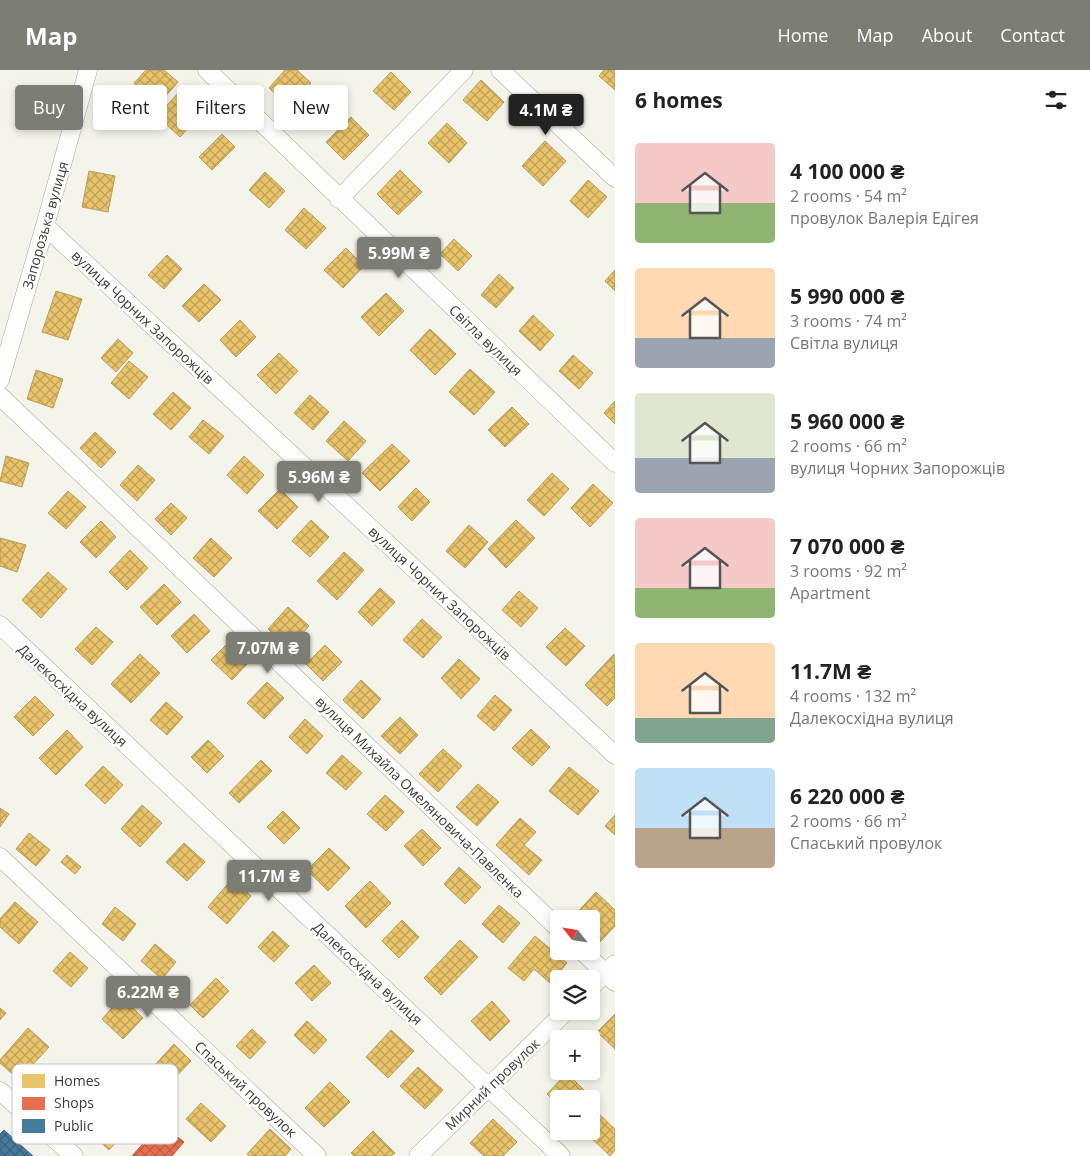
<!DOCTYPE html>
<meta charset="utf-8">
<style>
:root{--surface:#fff;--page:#f6f6f6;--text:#222;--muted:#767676;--accent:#7c7d75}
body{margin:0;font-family:"Open Sans",sans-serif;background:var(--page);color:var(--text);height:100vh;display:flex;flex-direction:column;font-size:19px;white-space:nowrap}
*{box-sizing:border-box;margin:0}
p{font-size:16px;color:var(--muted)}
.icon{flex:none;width:28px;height:28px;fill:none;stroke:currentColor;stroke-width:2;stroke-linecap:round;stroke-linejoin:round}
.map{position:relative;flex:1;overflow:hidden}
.sheet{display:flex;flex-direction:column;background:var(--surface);width:475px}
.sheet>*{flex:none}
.top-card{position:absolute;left:15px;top:15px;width:475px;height:45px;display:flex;gap:10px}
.needle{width:32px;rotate:300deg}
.fabs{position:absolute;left:550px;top:840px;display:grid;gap:10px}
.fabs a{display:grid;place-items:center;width:50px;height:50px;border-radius:5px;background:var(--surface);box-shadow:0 2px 8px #0003;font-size:25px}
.price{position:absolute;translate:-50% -42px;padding:0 11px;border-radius:5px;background:var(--accent);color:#fff;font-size:16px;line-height:32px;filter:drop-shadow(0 1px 2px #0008)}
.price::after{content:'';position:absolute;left:50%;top:30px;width:15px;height:11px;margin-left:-8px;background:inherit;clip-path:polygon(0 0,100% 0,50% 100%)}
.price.current{background:#222;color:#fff}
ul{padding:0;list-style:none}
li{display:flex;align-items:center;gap:15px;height:125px;padding:0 20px}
li span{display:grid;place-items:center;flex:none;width:140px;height:100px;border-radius:5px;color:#555}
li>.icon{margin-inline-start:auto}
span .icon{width:60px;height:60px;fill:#fffc;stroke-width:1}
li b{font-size:21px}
h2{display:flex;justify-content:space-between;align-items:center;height:60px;padding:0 20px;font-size:21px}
.tag{padding:0 18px;border-radius:5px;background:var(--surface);box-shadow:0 2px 8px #0003;font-size:18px;line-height:45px}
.tag.current{background:var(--accent);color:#fff}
header{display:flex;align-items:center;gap:30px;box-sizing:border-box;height:70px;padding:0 25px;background:var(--accent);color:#fff}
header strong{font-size:24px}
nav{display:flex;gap:28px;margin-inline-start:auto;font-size:18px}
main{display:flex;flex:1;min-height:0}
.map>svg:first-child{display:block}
</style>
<header>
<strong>Map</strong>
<nav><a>Home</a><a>Map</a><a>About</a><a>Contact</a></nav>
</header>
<main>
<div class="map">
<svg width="615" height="1086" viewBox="0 0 615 1086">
<defs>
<pattern id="homes-cross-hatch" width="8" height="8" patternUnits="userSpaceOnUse" patternTransform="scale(1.25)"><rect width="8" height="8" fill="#e9c46a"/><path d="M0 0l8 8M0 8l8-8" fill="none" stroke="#bea058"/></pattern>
<pattern id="shops-cross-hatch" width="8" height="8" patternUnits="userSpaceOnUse" patternTransform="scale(1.25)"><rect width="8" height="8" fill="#e76f51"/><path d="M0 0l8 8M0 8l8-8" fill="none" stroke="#bc5c44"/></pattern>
<pattern id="public-cross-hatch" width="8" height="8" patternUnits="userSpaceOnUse" patternTransform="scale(1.25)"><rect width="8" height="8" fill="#457b9d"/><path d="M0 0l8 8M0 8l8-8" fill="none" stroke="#38617a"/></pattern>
</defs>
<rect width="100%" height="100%" fill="#f4f4eb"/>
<path fill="url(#homes-cross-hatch)" stroke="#b59c5a" d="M146,0H164L178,12L158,35L134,13Z
M285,0H297L311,13L289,37L269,18Z
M604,0H615V20L599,6Z
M391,2L411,22L394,40L373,21Z
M481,10L504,32L487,51L463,30Z
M181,20L204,41L180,67L157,46Z
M351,47L369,65L344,90L326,72Z
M447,53L467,73L449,93L428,73Z
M222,64L235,77L212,100L199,87Z
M545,71L566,91L543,116L522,96Z
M400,100L422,122L398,145L377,124Z
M89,101L115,106L108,142L82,137Z
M265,102L285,121L269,138L249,120Z
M588,110L607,127L588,148L570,131Z
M304,138L326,158L306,179L285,160Z
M454,169L472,186L458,201L440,184Z
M346,178L364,196L343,218L324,200Z
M167,185L182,199L164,219L148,205Z
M615,200V221L605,211Z
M499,204L514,218L496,238L481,225Z
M204,214L221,230L199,252L182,236Z
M56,221L82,229L68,270L42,262Z
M386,223L404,241L379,266L361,247Z
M533,245L554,265L540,281L519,261Z
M240,250L256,267L236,287L220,270Z
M430,259L456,284L435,305L410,280Z
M118,269L133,283L116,302L101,288Z
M279,283L298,301L276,324L257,305Z
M573,285L593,303L579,319L559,301Z
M129,291L148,307L129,329L111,313Z
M470,299L495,322L474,345L449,322Z
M36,300L63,309L53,338L27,329Z
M173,322L191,338L171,360L153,344Z
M310,325L329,342L313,360L294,343Z
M615,331V354L604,343Z
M512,337L529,354L505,377L488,360Z
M203,350L224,366L209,384L189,367Z
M344,351L366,371L348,391L326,371Z
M95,362L116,382L101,398L80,378Z
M392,374L410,391L380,421L362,403Z
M6,386L29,393L22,417L0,411Z
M244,386L264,405L247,424L227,405Z
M138,395L155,410L137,431L120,415Z
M552,403L569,419L544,446L527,430Z
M593,414L613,433L590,457L571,438Z
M416,418L430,432L412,451L398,437Z
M280,419L298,437L277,459L258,441Z
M68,421L86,437L66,459L48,443Z
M171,433L187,448L171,465L155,449Z
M311,450L329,467L310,487L292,471Z
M516,450L535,468L506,498L488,479Z
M101,451L116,467L96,488L80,472Z
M469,455L488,472L465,498L446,481Z
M0,468L26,475L17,502L0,496Z
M211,468L232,488L214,507L193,488Z
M130,480L148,498L127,520L109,502Z
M344,482L364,500L337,530L317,511Z
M48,502L67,519L41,548L22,530Z
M164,514L181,532L157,555L140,537Z
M380,518L395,532L372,556L358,542Z
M519,521L538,538L521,557L502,540Z
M288,537L309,556L289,578L268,559Z
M194,544L210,561L187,583L171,566Z
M422,549L442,567L423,588L403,570Z
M96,557L113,572L92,595L75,579Z
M565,558L585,576L566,596L546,577Z
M228,573L248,593L232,610L211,590Z
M325,575L342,592L323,611L306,594Z
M140,584L160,603L131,633L111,614Z
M614,584L615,628L607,636L585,615Z
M459,589L480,609L461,629L441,608Z
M361,610L381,629L363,649L343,630Z
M267,612L284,628L264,649L247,633Z
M495,625L512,640L494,661L477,646Z
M35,626L54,645L33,666L14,647Z
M166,632L183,647L167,665L150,650Z
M400,647L418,665L400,684L381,666Z
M305,649L323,666L307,684L289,667Z
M531,659L550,677L532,696L512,678Z
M67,660L83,677L56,705L39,688Z
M208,670L224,686L207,703L191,687Z
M443,679L462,696L438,722L419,704Z
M342,685L362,703L346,720L326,703Z
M261,690L272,701L239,733L229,723Z
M103,696L123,715L105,734L85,715Z
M569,697L599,721L578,745L549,721Z
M478,714L499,732L477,756L456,737Z
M385,725L404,742L386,761L367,744Z
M142,735L162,753L140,777L121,759Z
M0,738L9,744L0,757Z
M283,741L300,758L284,774L267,757Z
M615,745V765L605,756Z
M520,748L536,762L524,775L542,790L529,805L496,775Z
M422,759L441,778L423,796L404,776Z
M29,763L50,780L36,796L16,779Z
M184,773L205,792L187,811L166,792Z
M329,778L350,798L328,821L307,800Z
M67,785L81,797L75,804L61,792Z
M459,797L481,817L465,834L444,814Z
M232,809L251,826L227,854L208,837Z
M370,811L391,833L366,858L345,836Z
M596,822L615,840V856L600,872L591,864V849H575L573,847Z
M15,832L38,852L19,874L0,857V849Z
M499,835L520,853L503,873L482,854Z
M115,837L136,854L123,871L102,854Z
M402,850L419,867L399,888L382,871Z
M273,861L289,876L274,892L258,877Z
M535,866L567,893L550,913L534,899L524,911L508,898Z
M460,870L478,887L441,925L424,908Z
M155,874L176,892L162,909L141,891Z
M70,882L88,898L71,917L53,901Z
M314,895L331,913L312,931L295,913Z
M216,908L229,921L203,948L190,935Z
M122,927L143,948L123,969L102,949Z
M492,931L510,951L490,971L471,951Z
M0,938L6,943L0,950Z
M615,944V979L597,962Z
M307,951L327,970L314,984L294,965Z
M28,958L49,977L19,1010L0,993V990Z
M252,959L266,972L250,989L236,976Z
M391,960L414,981L388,1008L366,987Z
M174,974L191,991L170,1013L153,997Z
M418,997L443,1020L425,1039L400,1016Z
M567,1003L586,1022L580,1029H559V1036L547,1024Z
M330,1012L350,1032L324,1057L305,1038Z
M201,1033L226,1056L211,1072L186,1049Z
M108,1039L129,1058L109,1080L88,1061Z
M599,1044L615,1059V1080L610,1086L584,1061H591V1052Z
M493,1049L517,1072L503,1086H484L470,1073Z
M270,1059L291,1079L285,1086H250L247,1084Z
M373,1061L395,1083L391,1086H354L351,1083Z"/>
<path fill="url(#shops-cross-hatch)" stroke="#b46049" d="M161,1053L184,1072L172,1086H132Z"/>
<path fill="url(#public-cross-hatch)" stroke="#42687e" d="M4,1060L33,1086H0V1064Z"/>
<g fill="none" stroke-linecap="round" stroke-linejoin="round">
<defs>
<path id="minor" d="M207,0L615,393
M500,0L615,108
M339,129L464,0
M45,156L615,685
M0,310L45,156L88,0
M0,326L559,859
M0,555L561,1086
M0,787L317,1086
M582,881L615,912
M591,917L615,894
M0,1021L74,1086
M418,1086L566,941"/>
</defs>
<use href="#minor" stroke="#a8a9a1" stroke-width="19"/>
<use href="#minor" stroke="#fdfdfc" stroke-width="18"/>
</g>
<g text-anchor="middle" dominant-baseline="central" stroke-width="5" stroke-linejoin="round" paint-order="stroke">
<g font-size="14" fill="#3c3d36" stroke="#fff">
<text transform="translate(45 155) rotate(-74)">Запорозька вулиця</text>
<text transform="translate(143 247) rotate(43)">вулиця Чорних Запорожців</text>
<text transform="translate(486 270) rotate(44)">Світла вулиця</text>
<text transform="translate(440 523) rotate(43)">вулиця Чорних Запорожців</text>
<text transform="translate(73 625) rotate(43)">Далекосхідна вулиця</text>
<text transform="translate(420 727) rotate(44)">вулиця Михайла Омеляновича-Павленка</text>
<text transform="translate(368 903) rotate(43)">Далекосхідна вулиця</text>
<text transform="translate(492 1014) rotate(-44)">Мирний провулок</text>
<text transform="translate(246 1019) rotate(43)">Спаський провулок</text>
</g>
</g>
<rect x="12" y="994" width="166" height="80" rx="8" fill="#fff" stroke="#c4c5c3" stroke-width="1"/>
<rect x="22" y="1004" width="23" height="14" fill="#e9c46a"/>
<rect x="22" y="1027" width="23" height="13" fill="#e76f51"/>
<rect x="22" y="1049" width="23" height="14" fill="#457b9d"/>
<g font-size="14" fill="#3c3d36">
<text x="54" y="1016">Homes</text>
<text x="54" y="1038">Shops</text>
<text x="54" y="1061">Public</text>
</g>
</svg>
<div class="fabs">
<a><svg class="needle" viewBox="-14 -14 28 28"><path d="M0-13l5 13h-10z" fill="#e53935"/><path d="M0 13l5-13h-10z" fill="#767676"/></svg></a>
<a><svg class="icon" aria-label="layers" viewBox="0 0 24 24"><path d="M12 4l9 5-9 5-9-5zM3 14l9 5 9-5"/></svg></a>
<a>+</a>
<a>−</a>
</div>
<b class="price current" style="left:546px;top:66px">4.1M ₴</b>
<b class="price" style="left:399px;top:209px">5.99M ₴</b>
<b class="price" style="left:319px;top:433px">5.96M ₴</b>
<b class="price" style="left:268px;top:604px">7.07M ₴</b>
<b class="price" style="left:269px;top:832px">11.7M ₴</b>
<b class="price" style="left:148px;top:948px">6.22M ₴</b>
<div class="top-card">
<a class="tag current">Buy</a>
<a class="tag">Rent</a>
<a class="tag">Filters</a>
<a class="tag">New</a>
</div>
</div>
<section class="sheet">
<h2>6 homes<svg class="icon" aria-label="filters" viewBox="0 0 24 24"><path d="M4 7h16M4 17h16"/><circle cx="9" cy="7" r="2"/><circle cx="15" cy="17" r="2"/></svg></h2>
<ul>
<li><span style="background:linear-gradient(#f6c9c9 60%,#8fb573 0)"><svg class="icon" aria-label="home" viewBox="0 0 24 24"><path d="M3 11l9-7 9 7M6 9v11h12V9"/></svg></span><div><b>4 100 000 ₴</b><p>2 rooms · 54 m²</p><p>провулок Валерія Едігея</p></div></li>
<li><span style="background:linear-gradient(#ffd9b3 70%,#9aa5b1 0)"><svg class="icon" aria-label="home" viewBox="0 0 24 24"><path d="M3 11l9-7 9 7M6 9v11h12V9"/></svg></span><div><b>5 990 000 ₴</b><p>3 rooms · 74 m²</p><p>Світла вулиця</p></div></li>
<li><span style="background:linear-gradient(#dfe7d0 65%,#9aa5b1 0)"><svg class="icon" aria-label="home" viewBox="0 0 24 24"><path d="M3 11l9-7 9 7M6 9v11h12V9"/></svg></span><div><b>5 960 000 ₴</b><p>2 rooms · 66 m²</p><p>вулиця Чорних Запорожців</p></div></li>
<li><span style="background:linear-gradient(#f6c9c9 70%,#8fb573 0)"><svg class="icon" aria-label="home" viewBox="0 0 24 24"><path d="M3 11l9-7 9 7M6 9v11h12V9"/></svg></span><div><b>7 070 000 ₴</b><p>3 rooms · 92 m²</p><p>Apartment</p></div></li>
<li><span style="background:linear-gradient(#ffd9b3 75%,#7fa58c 0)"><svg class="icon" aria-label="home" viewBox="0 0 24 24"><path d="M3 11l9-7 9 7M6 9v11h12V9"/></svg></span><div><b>11.7M ₴</b><p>4 rooms · 132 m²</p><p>Далекосхідна вулиця</p></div></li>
<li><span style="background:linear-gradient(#bfe0f5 60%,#b9a48a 0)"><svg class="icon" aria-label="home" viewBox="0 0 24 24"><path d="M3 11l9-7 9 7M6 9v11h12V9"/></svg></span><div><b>6 220 000 ₴</b><p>2 rooms · 66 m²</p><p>Спаський провулок</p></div></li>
</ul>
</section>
</main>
